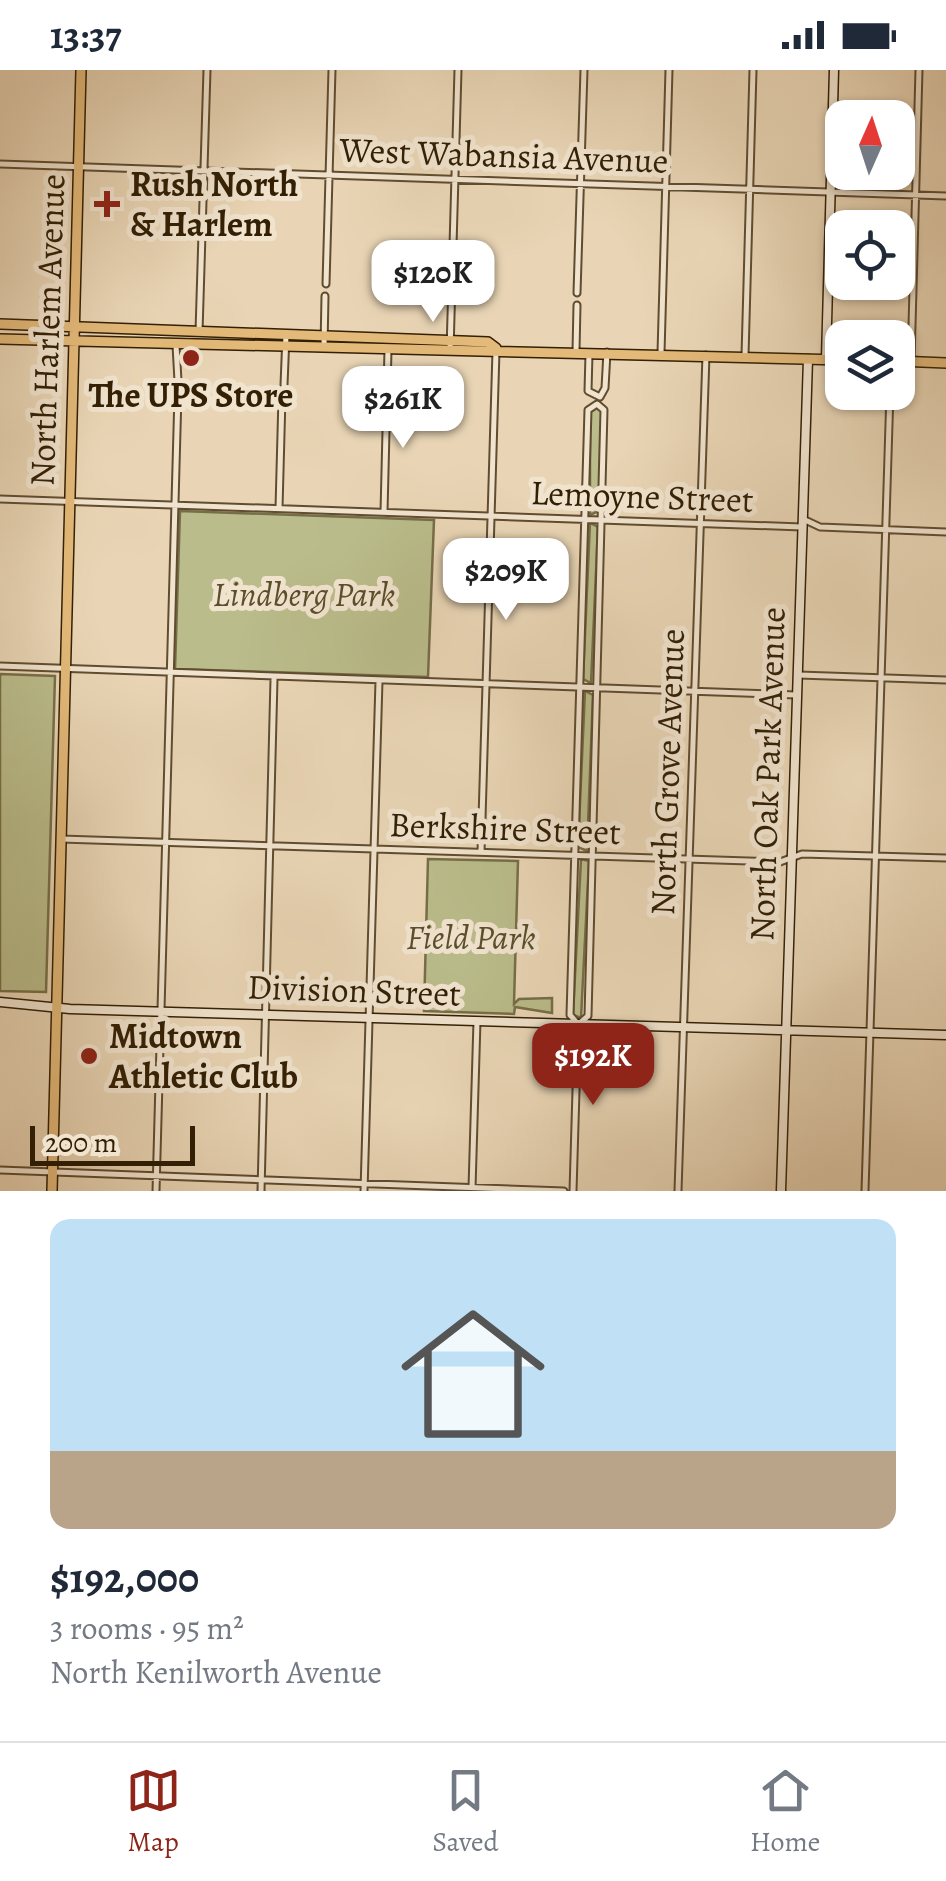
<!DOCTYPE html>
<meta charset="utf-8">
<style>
:root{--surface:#fff;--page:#f2f2f3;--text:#1f2937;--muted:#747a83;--line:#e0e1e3;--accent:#8f2418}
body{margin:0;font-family:Alegreya,serif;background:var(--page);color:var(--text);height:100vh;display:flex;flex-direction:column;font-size:38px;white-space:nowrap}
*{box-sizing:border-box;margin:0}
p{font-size:32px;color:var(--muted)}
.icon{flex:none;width:55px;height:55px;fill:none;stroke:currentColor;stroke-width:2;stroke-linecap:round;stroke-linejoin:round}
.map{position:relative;height:1121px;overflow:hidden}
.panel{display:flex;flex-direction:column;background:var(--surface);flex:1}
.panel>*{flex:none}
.needle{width:65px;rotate:3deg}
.controls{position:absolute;left:825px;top:30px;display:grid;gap:20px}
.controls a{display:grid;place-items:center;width:90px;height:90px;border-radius:20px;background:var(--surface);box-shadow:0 2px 8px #0004;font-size:50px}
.scale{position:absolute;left:30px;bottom:25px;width:165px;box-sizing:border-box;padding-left:10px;border:5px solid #321f04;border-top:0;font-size:28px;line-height:35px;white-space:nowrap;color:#321f04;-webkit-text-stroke:8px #f1e4cf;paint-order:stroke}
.price{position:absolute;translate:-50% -85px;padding:0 22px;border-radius:20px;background:#fff;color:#222;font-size:32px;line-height:65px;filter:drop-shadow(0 2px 5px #0008)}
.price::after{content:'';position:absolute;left:50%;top:60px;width:30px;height:22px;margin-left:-15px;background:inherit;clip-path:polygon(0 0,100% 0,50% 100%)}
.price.selected{background:var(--accent);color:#fff}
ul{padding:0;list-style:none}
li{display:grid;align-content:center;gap:20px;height:530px;padding:0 50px}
li span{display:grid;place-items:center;height:310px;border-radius:20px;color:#555}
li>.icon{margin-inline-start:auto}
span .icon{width:180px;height:180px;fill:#fffc;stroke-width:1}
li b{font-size:42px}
.status{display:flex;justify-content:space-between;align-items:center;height:70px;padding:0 50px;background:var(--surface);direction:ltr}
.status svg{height:28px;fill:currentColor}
.tabs{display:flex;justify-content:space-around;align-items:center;height:140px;border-top:2px solid var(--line);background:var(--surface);font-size:28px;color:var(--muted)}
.tabs a{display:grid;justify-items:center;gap:5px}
.tabs .selected{color:var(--accent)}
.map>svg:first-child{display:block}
</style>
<div class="status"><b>13:37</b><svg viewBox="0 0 49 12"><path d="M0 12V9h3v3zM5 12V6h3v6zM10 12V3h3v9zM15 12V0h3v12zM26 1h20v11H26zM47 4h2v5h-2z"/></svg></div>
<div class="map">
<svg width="946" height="1121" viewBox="0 0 946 1121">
<rect width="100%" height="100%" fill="#e9d5b5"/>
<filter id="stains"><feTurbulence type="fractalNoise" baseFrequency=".002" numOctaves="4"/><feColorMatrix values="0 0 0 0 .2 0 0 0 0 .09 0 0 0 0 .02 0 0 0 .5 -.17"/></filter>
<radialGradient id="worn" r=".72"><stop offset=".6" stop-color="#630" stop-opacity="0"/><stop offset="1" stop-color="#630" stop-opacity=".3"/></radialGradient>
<path fill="#babc8b" stroke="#766e48" stroke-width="2.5" d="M598,336L602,341L599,441L590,445V340Z
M180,441L434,450L428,607L175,599Z
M590,453L598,457L591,613L583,609Z
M0,604L55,606L46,922L0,921Z
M585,621L593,625L587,781L578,777Z
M428,789L518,791L514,934L519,929L552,928V943L515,937L514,944L424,941Z
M581,789L589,791L581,948L573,945Z"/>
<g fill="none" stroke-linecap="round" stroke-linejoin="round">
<defs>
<path id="street" d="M0,94L946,126
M326,214L332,0
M577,223L584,0
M199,262L207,0
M176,275L178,311
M324,277L325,226
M450,281L458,0
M576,281L577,235
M661,283L669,0
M589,284L588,321L600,327L605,318L607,282
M745,286L753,0
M911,292L919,0
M284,315L286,265
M0,429L802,457
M279,438L282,327
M384,442L388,280
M803,449L820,457L946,462
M0,596L796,625
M799,605L946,610
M61,769L780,792L802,784L946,788
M481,782L496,281
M0,1100L564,1121
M472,1118L477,951
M156,1121L178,324
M261,1121L274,609
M364,1121L379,611
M573,1121L578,954L570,945L588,340L597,334L604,340L588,946L581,952
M678,1121L706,285
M865,1121L890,322"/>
<path id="secondary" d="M826,289L834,0
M0,932L70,939L946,965
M781,1121L808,289"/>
<path id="primary" d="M0,254L488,272L496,278
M0,269L842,290
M898,291L946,293
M52,1121L81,0"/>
</defs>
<use href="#street" stroke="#604c30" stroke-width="9"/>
<use href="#secondary" stroke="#321f04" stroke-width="11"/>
<use href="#primary" stroke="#321f04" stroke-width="12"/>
<use href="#street" stroke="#f1e4cf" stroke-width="5"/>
<use href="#secondary" stroke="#f1e4cf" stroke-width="8"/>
<use href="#primary" stroke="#e4ba7a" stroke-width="9"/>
</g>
<g fill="#8f2418" stroke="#f1e4cf" stroke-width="4">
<path d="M102 119h10v10h10v10h-10v10h-10v-10h-10v-10h10z"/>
<circle cx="191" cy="288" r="10"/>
<circle cx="89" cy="986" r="10"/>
</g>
<g text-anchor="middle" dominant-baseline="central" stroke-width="10" stroke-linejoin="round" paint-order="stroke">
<g font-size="35" fill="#321f04" stroke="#f1e4cf">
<text transform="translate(504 85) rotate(2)">West Wabansia Avenue</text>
<text transform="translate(47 260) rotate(-88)">North Harlem Avenue</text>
<text transform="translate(642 426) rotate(2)">Lemoyne Street</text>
<text transform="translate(667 702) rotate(-88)">North Grove Avenue</text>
<text transform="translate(767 704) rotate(-88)">North Oak Park Avenue</text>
<text transform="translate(505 758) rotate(2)">Berkshire Street</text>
<text transform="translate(354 920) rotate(2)">Division Street</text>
</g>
<g font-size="35" font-weight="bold" fill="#321f04" stroke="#f1e4cf" text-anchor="start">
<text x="130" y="114">Rush North<tspan x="130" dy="40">&amp; Harlem</tspan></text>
<text x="191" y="325" text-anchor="middle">The UPS Store</text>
<text x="109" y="966">Midtown<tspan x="109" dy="40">Athletic Club</tspan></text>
</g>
<g font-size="35" font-style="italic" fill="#5b4e2c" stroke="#f1e4cf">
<text x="304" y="524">Lindberg Park</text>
<text x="471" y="867">Field Park</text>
</g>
</g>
<rect width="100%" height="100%" filter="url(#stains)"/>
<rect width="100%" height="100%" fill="url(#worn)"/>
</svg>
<div class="controls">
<a><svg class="needle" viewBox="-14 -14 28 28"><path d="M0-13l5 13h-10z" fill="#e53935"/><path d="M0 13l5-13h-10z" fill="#747a83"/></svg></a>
<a><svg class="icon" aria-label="locate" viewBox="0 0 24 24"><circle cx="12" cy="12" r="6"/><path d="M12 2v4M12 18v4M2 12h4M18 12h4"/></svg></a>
<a><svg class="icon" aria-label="layers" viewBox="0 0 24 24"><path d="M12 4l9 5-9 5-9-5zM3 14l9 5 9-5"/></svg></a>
</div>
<div class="scale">200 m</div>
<b class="price" style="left:433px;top:255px">$120K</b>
<b class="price" style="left:403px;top:381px">$261K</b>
<b class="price" style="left:506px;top:553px">$209K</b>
<b class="price selected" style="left:593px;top:1038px">$192K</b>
</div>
<section class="panel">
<ul>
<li><span style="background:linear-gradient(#bfe0f5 75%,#b9a48a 0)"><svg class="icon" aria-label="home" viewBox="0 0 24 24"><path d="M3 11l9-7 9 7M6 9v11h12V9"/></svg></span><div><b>$192,000</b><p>3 rooms · 95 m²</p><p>North Kenilworth Avenue</p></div></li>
</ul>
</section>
<nav class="tabs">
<a class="selected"><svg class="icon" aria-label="map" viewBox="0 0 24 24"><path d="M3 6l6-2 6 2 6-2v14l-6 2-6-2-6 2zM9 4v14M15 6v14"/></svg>Map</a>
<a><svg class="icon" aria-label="saved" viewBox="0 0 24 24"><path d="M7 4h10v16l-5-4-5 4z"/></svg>Saved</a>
<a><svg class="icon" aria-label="home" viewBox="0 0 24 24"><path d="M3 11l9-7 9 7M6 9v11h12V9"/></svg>Home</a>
</nav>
